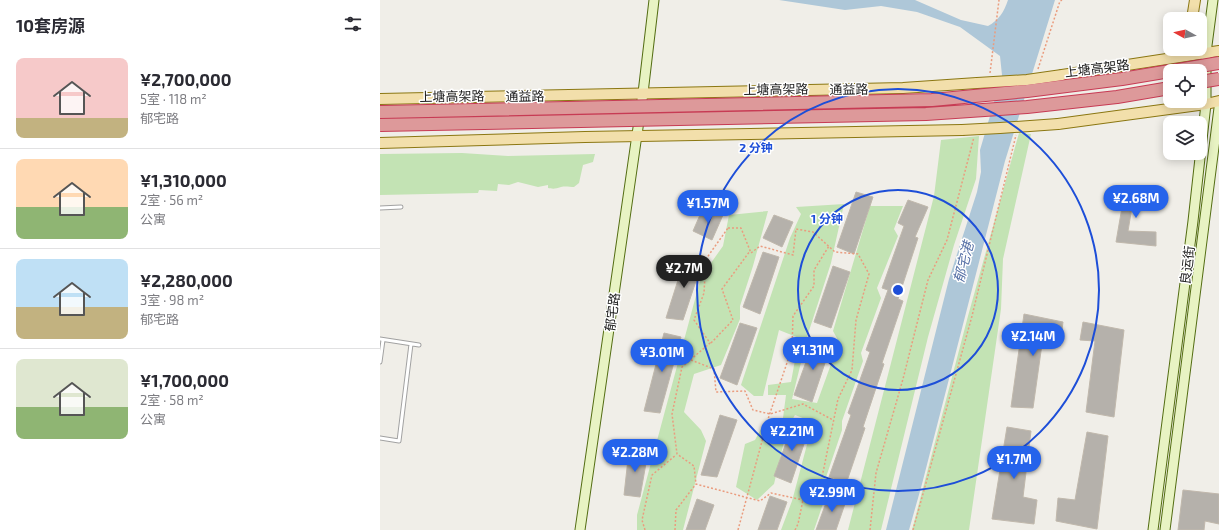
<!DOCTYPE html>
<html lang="zh">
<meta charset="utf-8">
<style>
:root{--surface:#fff;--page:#f7f7f7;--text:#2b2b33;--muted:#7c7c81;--line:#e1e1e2;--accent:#2563eb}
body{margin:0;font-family:"Exo 2","Noto Sans SC",sans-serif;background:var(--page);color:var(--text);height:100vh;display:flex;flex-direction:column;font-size:15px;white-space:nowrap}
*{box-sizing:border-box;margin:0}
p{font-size:13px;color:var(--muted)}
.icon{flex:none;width:22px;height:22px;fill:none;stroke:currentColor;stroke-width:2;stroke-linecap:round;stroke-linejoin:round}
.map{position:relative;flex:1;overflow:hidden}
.drawer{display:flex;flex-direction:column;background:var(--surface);width:380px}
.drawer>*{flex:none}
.needle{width:26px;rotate:278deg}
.buttons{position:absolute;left:783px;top:12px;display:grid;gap:8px}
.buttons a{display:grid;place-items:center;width:44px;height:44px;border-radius:8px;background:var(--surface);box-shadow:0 2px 10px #0003;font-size:20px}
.price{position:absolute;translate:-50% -34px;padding:0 9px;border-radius:14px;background:var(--accent);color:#fff;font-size:13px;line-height:26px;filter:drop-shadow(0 1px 2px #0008)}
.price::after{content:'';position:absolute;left:50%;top:24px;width:12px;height:9px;margin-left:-6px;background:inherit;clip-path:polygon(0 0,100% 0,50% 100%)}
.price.selected{background:#222;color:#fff}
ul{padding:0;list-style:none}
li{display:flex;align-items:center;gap:12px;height:100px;padding:0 16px}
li+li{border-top:1px solid var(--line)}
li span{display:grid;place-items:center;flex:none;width:112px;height:80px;border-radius:8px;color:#555}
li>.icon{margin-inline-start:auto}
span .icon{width:48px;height:48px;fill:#fffc;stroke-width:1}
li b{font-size:17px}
h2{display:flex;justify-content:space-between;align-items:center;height:48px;padding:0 16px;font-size:17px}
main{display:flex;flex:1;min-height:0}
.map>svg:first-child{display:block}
</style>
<main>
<section class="drawer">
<h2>10套房源<svg class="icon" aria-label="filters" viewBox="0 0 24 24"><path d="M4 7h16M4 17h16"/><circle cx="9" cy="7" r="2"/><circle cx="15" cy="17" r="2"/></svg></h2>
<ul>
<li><span style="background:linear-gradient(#f6c9c9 75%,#c2b280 0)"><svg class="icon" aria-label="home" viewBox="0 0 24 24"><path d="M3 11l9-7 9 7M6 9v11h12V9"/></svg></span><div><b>¥2,700,000</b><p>5室 · 118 m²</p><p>郁宅路</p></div></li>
<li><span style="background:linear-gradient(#ffd9b3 60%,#8fb573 0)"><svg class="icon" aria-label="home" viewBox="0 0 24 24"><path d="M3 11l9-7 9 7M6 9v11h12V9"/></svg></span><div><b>¥1,310,000</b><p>2室 · 56 m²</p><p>公寓</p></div></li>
<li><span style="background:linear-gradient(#bfe0f5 60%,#c2b280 0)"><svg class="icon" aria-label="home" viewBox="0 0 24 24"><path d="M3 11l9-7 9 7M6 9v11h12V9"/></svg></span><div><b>¥2,280,000</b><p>3室 · 98 m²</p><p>郁宅路</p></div></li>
<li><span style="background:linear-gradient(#dfe7d0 60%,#8fb573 0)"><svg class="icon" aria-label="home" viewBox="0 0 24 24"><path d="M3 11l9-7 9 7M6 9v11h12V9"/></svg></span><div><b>¥1,700,000</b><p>2室 · 58 m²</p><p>公寓</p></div></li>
</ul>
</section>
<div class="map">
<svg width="839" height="530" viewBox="0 0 839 530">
<rect width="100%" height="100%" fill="#f0eee8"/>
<path fill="#c3e3b4" d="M639,133L651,134L623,259L621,309L589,530H532L588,316Z
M599,136L596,179L574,245L548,337L501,530H468L554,196L561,140Z
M82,153L128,156L215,154L213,162L203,165L199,183L194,187C190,187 185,186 181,187C175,189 173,189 168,188V185L158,187L138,182L129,185L118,184L117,191L99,190L98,193L0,195V154Z
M464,204L451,263L428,334L412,399L437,403L459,342L453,331L490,206H523L514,229L518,236L497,288L501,298L481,353L483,361L462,421V430L442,489L447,492L434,530H401L412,501L433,422L415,415L407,429L394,484L377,500L356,487L365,444L375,440L383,425L403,418L406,395H388V385L411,382L419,338L399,330L383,396H374L361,385L410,238L421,214L416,207Z
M388,211L373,266L360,306V319L341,365L314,374L304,412L321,430L326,441L303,530H257V515L321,277L343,246L349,215Z"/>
<path fill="#aec7d8" d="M399,0H535L581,20L608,26C619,20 624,12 628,0H675L625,161L542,484L529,530H506L569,279L597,192L601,172L600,150L622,75L620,56L580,27L537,12L501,6L465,10Z"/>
<path fill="#b5b1ab" stroke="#c0b8ac" d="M745,190L778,192L779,204L753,201L748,231L776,232V246L736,242Z
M476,192L493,197L474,254L457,247Z
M528,200L548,207L535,237L538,238L518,299L523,301L502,363L504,364L483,427L485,428L466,484L449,477L471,415L468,413L490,352L486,350L508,290L502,288L524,226L518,223Z
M323,208L343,215L332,240L313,231Z
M394,215L413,222L402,247L383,238Z
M383,252L399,257L380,314L363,307Z
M305,258L322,263L303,320L286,318Z
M453,266L470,272L451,328L434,322Z
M644,314L683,322L680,346L662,344L653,408L631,407Z
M703,322L744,330L734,417L706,412L715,341L700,340Z
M360,323L377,328L357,385L340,378Z
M284,333L301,337L280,413L264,411Z
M434,340L451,345L432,402L414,395Z
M340,415L357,420L337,477L321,475Z
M414,421L430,426L411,483L394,476Z
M627,427L651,431L643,497L657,500L654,524L612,519Z
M707,432L728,436L717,529L676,521L678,498L695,500Z
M249,450L268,452L260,497L244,495Z
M803,490L839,494V524L825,521L824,530H798Z
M450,492L467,498L456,530H436Z
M390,496L407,502L397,530H378Z
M317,499L334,505L325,530H306Z"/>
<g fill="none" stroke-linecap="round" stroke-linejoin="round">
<defs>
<path id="lane" d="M0,208L21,207
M0,339L39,345
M0,362L3,340
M0,438L19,441L31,344"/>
<path id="secondary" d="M200,530L263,93L274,0
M773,530L813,221L826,104V53L833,0
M785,530L839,108"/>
<path id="primary" d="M812,19L815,0
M682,75L839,51
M0,99L523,88L597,83
M678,124L826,104L839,101
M0,143L205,137L582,130"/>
</defs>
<use href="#lane" stroke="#a1a1a1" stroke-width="5"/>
<use href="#secondary" stroke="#536d12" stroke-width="11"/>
<use href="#primary" stroke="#8b7712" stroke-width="12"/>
<path stroke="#ea9c7e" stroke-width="1.5" stroke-dasharray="2 2" stroke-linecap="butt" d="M658,69L680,1L682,0
M610,73L619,0
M348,228H361L371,253L380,246L413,255L416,229L433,232L455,252L478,254L489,274L476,320L472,370L458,399L441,482L423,500L391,493L380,501L316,484L314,466L297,454L292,414L302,367L330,343L314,320L324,293L326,259Z
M331,343L353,320L342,289L370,251
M311,360L334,369L336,392L365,391L373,410L390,414L423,404L453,420
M265,530L262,520L272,475L296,455
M295,530L296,510L316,484
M358,530L388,419L412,348L413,316L434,286V270L449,246
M415,530L418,524L423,500
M490,530L496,473L523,379L548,280L567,240L594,137
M533,530L592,316L636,135"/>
<use href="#lane" stroke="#fff" stroke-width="3"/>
<use href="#secondary" stroke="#e8f3c3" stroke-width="9"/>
<use href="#primary" stroke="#f2dfab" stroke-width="10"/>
<defs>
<path id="primary-bridge" d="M597,83L647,80L682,75
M582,130L620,128L678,124"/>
<path id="highway-bridge" d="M792,71L839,63
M820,82L839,79
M0,112L552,100L647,91L742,79L790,71
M0,125L546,114L647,107L737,97L790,88"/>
</defs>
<use href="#primary-bridge" stroke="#8b7712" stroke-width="12" stroke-linecap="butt"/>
<use href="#highway-bridge" stroke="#c73b54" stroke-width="14" stroke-linecap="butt"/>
<use href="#primary-bridge" stroke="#f2dfab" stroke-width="10"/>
<use href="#highway-bridge" stroke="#dd999a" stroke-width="12"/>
</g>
<g fill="none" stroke="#1d4ed8" stroke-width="2">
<circle cx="518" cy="290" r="100"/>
<circle cx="518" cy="290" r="201"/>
</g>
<g text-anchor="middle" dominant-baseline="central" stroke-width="3" stroke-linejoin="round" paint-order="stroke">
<g font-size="13" fill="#202020" stroke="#fff">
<text transform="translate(717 68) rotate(-7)">上塘高架路</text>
<text transform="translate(396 89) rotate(-1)">上塘高架路</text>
<text transform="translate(469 89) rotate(-1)">通益路</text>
<text transform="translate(72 96) rotate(-1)">上塘高架路</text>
<text transform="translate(145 96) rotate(-1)">通益路</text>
<text transform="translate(807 265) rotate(-83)">良运街</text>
<text transform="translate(232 312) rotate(-82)">郁宅路</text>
</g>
<g font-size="14" font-style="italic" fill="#5771a6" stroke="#fff">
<text transform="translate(583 262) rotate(-75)">郁宅港</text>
</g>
</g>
<circle cx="518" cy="290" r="6" fill="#1d4ed8" stroke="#fff" stroke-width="2"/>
<g font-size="12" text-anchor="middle" font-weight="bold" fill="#1d4ed8" stroke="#fff" stroke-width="3" stroke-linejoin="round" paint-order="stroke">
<text x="376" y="152">2 分钟</text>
<text x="447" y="223">1 分钟</text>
</g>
</svg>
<div class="buttons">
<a><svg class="needle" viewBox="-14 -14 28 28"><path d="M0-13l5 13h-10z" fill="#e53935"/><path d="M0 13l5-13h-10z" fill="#7c7c81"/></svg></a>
<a><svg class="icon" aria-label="locate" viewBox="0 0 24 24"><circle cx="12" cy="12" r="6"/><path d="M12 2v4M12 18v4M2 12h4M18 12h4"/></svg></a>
<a><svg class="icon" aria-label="layers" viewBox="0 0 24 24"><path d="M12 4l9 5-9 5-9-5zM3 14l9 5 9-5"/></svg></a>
</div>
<b class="price" style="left:756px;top:219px">¥2.68M</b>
<b class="price" style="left:328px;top:224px">¥1.57M</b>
<b class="price selected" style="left:304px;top:289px">¥2.7M</b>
<b class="price" style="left:653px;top:357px">¥2.14M</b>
<b class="price" style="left:433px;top:371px">¥1.31M</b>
<b class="price" style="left:282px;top:373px">¥3.01M</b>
<b class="price" style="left:412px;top:452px">¥2.21M</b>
<b class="price" style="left:255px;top:473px">¥2.28M</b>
<b class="price" style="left:634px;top:480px">¥1.7M</b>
<b class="price" style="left:452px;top:513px">¥2.99M</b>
</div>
</main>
